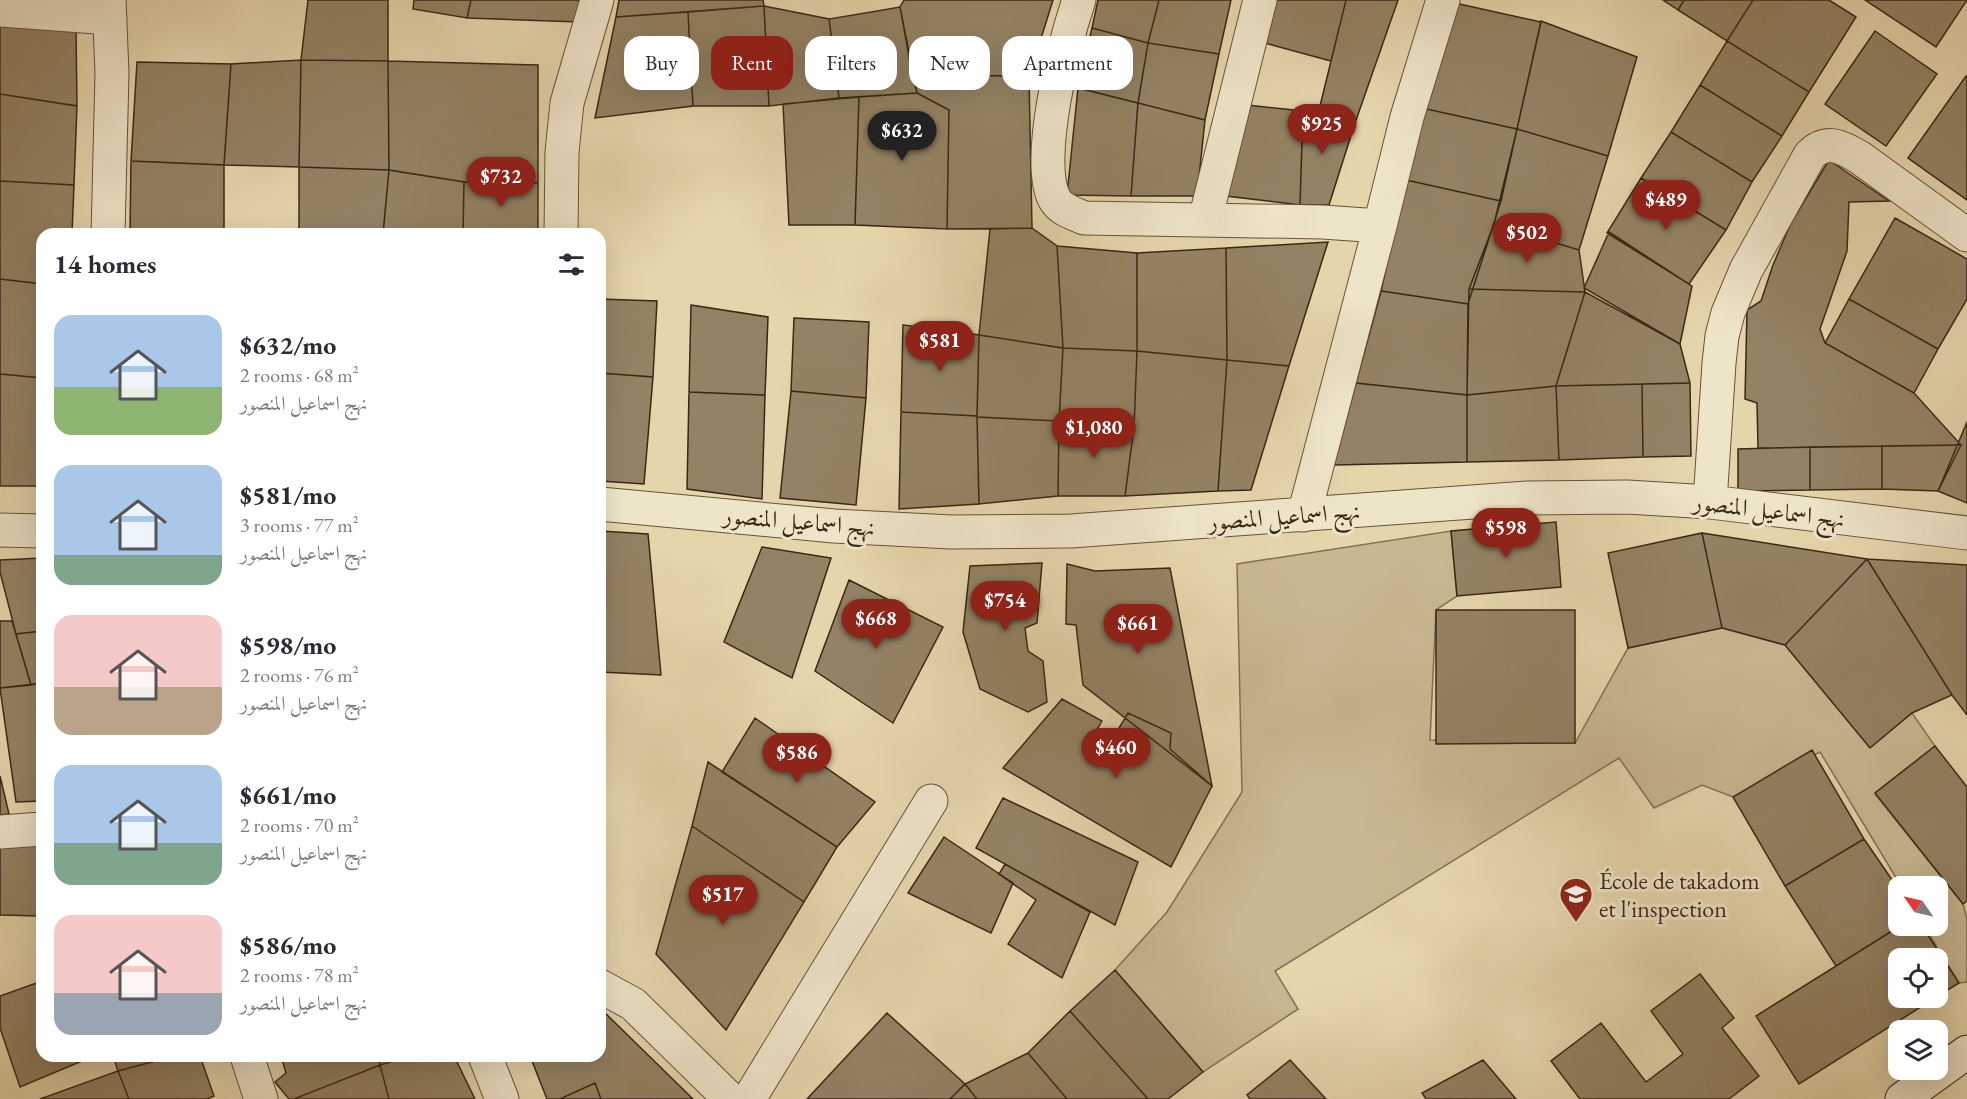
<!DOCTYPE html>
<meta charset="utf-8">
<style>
:root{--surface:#fff;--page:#f7f7f7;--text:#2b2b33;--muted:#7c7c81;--accent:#8f2418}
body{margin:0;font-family:"EB Garamond",Amiri,serif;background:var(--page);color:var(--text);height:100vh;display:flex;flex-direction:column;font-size:22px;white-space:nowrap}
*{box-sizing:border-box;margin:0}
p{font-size:20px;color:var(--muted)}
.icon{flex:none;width:33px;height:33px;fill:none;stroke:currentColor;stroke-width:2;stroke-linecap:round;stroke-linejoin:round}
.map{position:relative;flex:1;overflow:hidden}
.panel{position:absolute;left:36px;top:228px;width:570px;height:834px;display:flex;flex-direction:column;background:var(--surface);border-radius:18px;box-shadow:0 6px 24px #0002}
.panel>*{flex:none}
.top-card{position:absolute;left:624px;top:36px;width:570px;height:54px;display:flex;gap:12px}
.needle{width:39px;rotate:304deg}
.buttons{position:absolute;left:1888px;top:876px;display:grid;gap:12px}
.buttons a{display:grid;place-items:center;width:60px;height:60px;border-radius:12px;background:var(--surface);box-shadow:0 6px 24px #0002;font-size:30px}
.price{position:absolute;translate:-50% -51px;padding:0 14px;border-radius:21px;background:var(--accent);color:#fff;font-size:20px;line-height:39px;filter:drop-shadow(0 2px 3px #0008)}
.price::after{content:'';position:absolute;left:50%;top:36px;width:18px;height:14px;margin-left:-9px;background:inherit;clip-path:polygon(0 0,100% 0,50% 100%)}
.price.on{background:#222;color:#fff}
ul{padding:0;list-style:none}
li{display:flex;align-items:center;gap:18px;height:150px;padding:0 18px}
li span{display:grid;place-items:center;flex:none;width:168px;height:120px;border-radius:18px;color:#555}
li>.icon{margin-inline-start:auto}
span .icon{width:72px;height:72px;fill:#fffc;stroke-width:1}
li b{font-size:26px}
h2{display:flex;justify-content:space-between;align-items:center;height:72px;padding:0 18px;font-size:26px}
.pill{padding:0 21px;border-radius:18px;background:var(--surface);box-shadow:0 6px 24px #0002;font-size:21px;line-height:54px}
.pill.on{background:var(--accent);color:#fff}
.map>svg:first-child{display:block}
</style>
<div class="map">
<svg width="1967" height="1099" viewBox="0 0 1967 1099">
<rect width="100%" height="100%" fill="#e5d5ab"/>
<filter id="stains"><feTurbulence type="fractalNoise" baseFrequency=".00333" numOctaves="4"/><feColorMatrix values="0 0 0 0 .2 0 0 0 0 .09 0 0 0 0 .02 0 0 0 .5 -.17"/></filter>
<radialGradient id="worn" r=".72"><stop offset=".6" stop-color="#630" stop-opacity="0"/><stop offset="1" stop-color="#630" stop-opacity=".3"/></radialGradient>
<path fill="#c8b891" stroke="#817052" stroke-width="1.5" d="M1451,531L1457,596L1436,610L1430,740L1575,743L1628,648L1722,628L1785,645L1870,747L1912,713L1935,746L1875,794L1963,904L1967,919V982L1959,983L1924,926H1938V886H1901L1820,752L1733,797L1702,785L1654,808L1619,758L1275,971L1298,1009L1203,1072L1115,970L1167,912L1242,792L1237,564Z"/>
<path fill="#938263" stroke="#3a2814" stroke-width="1.5" d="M308,0H388V61L301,60Z
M414,0H471L467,18L413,9Z
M471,0H579L578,22L467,18Z
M619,0H763L764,6L616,17Z
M904,0H1053L1029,77L912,73L900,7Z
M1098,0H1159L1148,43L1092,28Z
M1159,0H1231L1219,54L1148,43Z
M1274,0H1346L1331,61L1261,42Z
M1346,0H1398L1354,126L1320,106Z
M1663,0H1684L1678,10Z
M1684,0H1753L1727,41L1678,10Z
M1753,0H1829L1856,17L1809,92L1727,41Z
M1865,0H1967L1936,47Z
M1446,1L1541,22L1517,129L1422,108Z
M764,6L829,19L839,98L769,106Z
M764,6L769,106H693L688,12Z
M900,7L917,93L839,98L829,19Z
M688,12L693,106L595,118L616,17Z
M0,21L76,28L77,106L0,94Z
M1541,21L1637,57L1608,156L1517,129Z
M1092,28L1148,43L1138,103L1078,88Z
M1875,31L1937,74L1886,146L1825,104Z
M1727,41L1809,92L1782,136L1700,85Z
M1148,43L1219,54L1205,120L1138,103Z
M301,60L388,61L389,170L299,167Z
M301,60L299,167L224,165L231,64Z
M388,61L538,65V183L464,182L389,170Z
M137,62L231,64L224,165L131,161Z
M912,73L1029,77L1032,228L947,229L949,110L917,93Z
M1966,76H1967V200L1908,158Z
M1700,85L1782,136L1752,182L1671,132Z
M1078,88L1138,103L1131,196L1067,195Z
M917,93L949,110L947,229L855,225L859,97Z
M0,94L77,106L74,185L0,181Z
M859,97L855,225H789L783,104Z
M1138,103L1205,120L1197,196H1131Z
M1247,105L1303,111L1300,205L1226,196Z
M1320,106L1354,126L1329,205H1300L1303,111Z
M1422,108L1517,129L1501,201L1406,180Z
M1517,129L1608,156L1579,250L1494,224Z
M1671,132L1752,182L1726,230L1641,178Z
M1829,160L1889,201L1849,202L1847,251L1820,329L1825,343L1914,393L1961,445L1758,448L1757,403L1745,399L1747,310L1761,301L1773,265L1791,223Z
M131,161L224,165V234H130Z
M299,167L389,170L383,234H299Z
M389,170L464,182L463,234H383Z
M1641,178L1726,230L1689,284L1607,233Z
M1406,180L1501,201L1468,304L1381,291Z
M0,181L74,185L72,234H42V284L0,279Z
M464,182L538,183V234H463Z
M1895,218L1967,259V299L1938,349L1849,299Z
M1494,224L1579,250L1585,292L1469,289Z
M1032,228L1057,246L1063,348L979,335L990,229Z
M1609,232L1692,286L1680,344L1584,288Z
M1328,242L1289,366L1227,360L1226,248Z
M1057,246L1137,253V351L1063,348Z
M1226,248L1227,360L1137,351V253Z
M0,279L42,284V378L0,374Z
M1469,289L1585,292L1556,386L1467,395Z
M1381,291L1468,304L1467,395L1356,383Z
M1585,292L1680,344L1690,383L1556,386Z
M600,299L657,301L653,377L600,373Z
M1849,299L1938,349L1914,393L1825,343Z
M691,305L768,317L765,395L689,392Z
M794,318L869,322L866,398L791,391Z
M903,325L979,335L977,416L901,412Z
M979,335L1063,348L1059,421L977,417Z
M1063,348L1137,351L1134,427L1059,421Z
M1137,351L1227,360L1218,491L1125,496L1134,427Z
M1227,360L1289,366L1251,490L1218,491Z
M600,373L653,377L644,484L600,481Z
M0,374L42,378V486H0Z
M1356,383L1467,395V462L1334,465Z
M1690,383L1691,456L1643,457L1642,384Z
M1642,384L1643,457L1559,460L1556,386Z
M1556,386L1559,460L1467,462V395Z
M791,391L866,398L856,505L780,498Z
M689,392L765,395L762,499L687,489Z
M901,412L977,416L979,504L899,509Z
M977,417L1059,421L1058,496L979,504Z
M1059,421L1134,427L1125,496H1058Z
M1967,422V503L1938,491Z
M1961,445L1938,491L1882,489V446Z
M1882,446V489L1810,490V447Z
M1810,447V490L1738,491V449Z
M1556,522L1561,587L1457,596L1451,531Z
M600,531L648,534L661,675L600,672Z
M1702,533L1722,628L1628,648L1608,553Z
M1702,533L1867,559L1785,645L1722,628Z
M762,547L831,558L792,678L724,642Z
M42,558V631L16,634L0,572V560Z
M1867,559L1967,565V715L1952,695Z
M1867,559L1952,695L1912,713L1870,748L1785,645Z
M1042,563L1037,623L1025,628L1028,651L1043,661L1047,702L1028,712L980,689L963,632L970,566Z
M1067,564L1095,571L1170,568L1212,786L1083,685L1076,625L1066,624Z
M849,580L943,627L893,723L815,671Z
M1436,610H1575V743L1436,744Z
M0,621H12L31,685L0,688Z
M42,631V683L31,685L16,634Z
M42,683V801L16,802L0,688Z
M1062,699L1102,721L1087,747L1101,758L1128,713L1171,733L1170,749L1212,786L1171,867L1003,768Z
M755,718L875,802L837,847L722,772Z
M1935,746L1967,787V901L1963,904L1875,793Z
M1812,750L1864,839L1785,886L1733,797Z
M708,762L837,847L804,902L692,826Z
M0,776L9,814L0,815Z
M1003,798L1138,862L1115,925L976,848Z
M692,826L804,902L726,1030L656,954Z
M944,837L1013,883L991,933L908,893Z
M34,839L42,864V929L39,916L0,915V840Z
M1864,839L1899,890L1900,926L1836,966L1785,886Z
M1005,864L1090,912L1062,978L1008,944L1036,900L999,874Z
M1900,926H1922L1959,983L1938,996V958H1899V998H1935L1799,1084L1756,1016Z
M1115,970L1203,1072L1168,1099H1148L1070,1011Z
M1700,974L1734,1018L1722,1028L1759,1076L1729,1099H1580L1551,1061L1601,1023L1646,1082L1683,1054L1651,1011Z
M42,981V1056H94L20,1087L0,1028V996Z
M600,1008L693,1099H601L595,1083L560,1099H547L530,1056H600Z
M1070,1011L1148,1099H1067L1028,1053Z
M887,1013L965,1084L950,1099H807Z
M1028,1053L1067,1099H977L965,1084Z
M113,1056H174L118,1071Z
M174,1056H200L214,1096L207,1099H129L118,1071Z
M281,1056H378L380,1065L294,1099H289L275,1082L286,1073Z
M378,1056H411L380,1065Z
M411,1056H454L475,1099H389L380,1065Z
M1290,1060L1326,1099H1250L1247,1095Z
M1483,1060L1516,1099H1426L1422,1093Z
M380,1065L389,1099H294Z
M118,1071L129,1099H40Z
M595,1083L601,1099H560Z
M965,1084L977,1099H950Z"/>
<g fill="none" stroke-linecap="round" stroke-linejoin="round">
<defs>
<path id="street" d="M1079,0C1065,41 1035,159 1054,198C1060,210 1073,213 1084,218L1323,222L1380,226
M0,10L110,18
M1205,220L1260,0
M108,234L112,73L109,0
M561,234L562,152L567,103L597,0
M1710,502L1719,363L1722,336L1728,313L1746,270L1810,155C1827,138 1841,147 1859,157L1967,235
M600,504L834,526L951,532L1071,531L1528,498L1627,497L1710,502L1967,533
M1304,515L1380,226L1407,117L1443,0
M0,530L42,531
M0,832L42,829
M600,986L633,1004L730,1099
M247,1056L261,1099
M485,1056L502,1099
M749,1099L931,801"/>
<path id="secondary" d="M1902,1099L1967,1052"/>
</defs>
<use href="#street" stroke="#65533a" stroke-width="35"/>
<use href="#secondary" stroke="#3a2814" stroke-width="35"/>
<use href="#street" stroke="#eee4c8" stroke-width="33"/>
<use href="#secondary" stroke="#eee4c8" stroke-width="33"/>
</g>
<defs>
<symbol id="school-pin" viewBox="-11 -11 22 30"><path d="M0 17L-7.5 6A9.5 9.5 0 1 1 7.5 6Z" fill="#8f2418" stroke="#eee4c8"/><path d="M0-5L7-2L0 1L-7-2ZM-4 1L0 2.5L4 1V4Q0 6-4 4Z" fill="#fff"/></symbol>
</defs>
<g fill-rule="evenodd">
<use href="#school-pin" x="1557" y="875" width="38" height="52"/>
</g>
<g text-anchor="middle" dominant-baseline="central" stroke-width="6" stroke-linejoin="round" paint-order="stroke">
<g font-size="24" fill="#3a2814" stroke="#eee4c8">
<text transform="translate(1769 510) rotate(7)">نهج اسماعيل المنصور</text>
<text transform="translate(1284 516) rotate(-4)">نهج اسماعيل المنصور</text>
<text transform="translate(799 521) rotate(5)">نهج اسماعيل المنصور</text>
</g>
<g font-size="24" fill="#3a2814" stroke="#eee4c8" text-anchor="start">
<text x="1599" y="880">École de takadom<tspan x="1599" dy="28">et l'inspection</tspan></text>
</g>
</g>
<rect width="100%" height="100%" filter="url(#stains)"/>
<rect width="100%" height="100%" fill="url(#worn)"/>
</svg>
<div class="buttons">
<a><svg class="needle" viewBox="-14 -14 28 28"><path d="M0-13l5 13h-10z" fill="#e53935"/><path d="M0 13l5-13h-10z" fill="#7c7c81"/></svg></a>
<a><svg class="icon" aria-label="locate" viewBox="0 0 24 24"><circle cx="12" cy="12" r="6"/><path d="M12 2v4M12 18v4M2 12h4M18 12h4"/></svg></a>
<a><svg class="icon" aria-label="layers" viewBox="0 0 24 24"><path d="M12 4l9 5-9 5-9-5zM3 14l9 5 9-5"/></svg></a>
</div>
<b class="price" style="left:1322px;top:155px">$925</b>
<b class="price on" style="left:902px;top:162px">$632</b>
<b class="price" style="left:501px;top:208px">$732</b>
<b class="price" style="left:1666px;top:231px">$489</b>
<b class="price" style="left:1527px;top:264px">$502</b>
<b class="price" style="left:940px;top:372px">$581</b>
<b class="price" style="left:1094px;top:459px">$1,080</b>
<b class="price" style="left:1506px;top:559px">$598</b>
<b class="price" style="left:1005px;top:632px">$754</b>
<b class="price" style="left:876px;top:650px">$668</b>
<b class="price" style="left:1138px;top:655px">$661</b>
<b class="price" style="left:1116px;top:779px">$460</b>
<b class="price" style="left:797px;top:784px">$586</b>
<b class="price" style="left:723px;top:926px">$517</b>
<div class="top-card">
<a class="pill">Buy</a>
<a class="pill on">Rent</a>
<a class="pill">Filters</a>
<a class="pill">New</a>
<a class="pill">Apartment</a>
</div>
<section class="panel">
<h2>14 homes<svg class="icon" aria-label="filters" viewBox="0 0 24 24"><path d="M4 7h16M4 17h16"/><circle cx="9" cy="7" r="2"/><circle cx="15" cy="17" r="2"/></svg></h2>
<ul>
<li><span style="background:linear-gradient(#a9c7e8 60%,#8fb573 0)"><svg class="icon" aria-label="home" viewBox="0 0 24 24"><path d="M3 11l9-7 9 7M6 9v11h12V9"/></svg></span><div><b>$632/mo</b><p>2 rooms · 68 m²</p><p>نهج اسماعيل المنصور</p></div></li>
<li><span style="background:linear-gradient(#a9c7e8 75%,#7fa58c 0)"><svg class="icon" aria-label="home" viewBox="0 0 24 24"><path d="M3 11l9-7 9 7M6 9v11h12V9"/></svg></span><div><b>$581/mo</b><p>3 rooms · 77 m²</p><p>نهج اسماعيل المنصور</p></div></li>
<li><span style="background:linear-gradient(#f6c9c9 60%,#b9a48a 0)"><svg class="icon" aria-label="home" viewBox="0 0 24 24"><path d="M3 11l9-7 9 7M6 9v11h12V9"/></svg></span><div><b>$598/mo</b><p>2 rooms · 76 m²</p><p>نهج اسماعيل المنصور</p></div></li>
<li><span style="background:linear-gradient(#a9c7e8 65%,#7fa58c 0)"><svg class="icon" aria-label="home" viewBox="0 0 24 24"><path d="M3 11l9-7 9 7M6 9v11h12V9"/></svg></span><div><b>$661/mo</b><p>2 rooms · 70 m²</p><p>نهج اسماعيل المنصور</p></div></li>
<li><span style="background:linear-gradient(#f6c9c9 65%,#9aa5b1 0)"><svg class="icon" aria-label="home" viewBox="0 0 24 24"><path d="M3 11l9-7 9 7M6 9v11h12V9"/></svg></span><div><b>$586/mo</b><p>2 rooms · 78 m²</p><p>نهج اسماعيل المنصور</p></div></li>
</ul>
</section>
</div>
